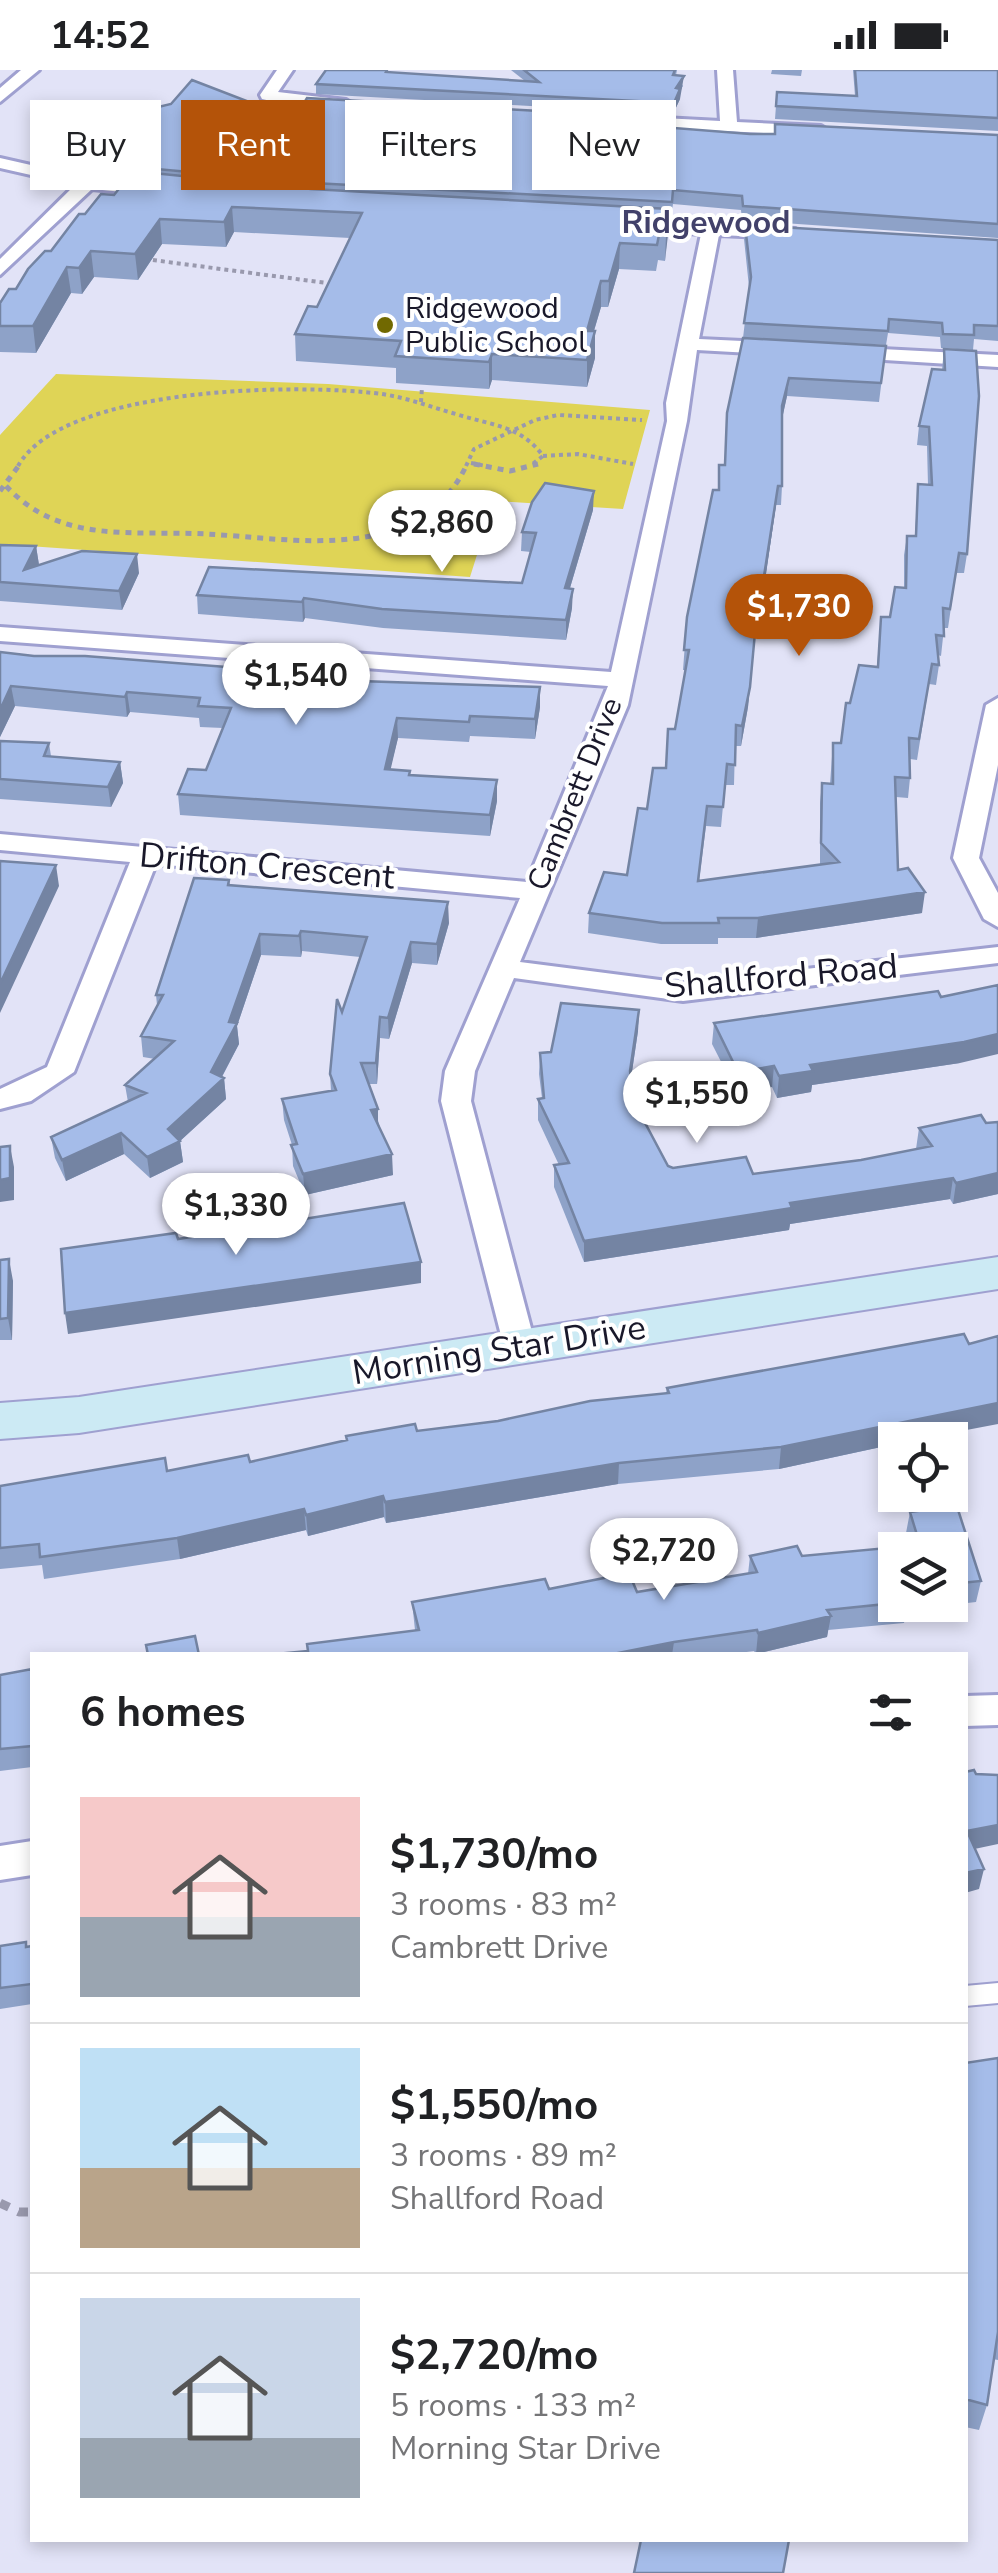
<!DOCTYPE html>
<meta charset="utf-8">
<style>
:root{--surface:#fff;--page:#f6f6f6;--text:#202124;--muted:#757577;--line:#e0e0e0;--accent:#b45309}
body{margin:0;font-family:"Nunito Sans",sans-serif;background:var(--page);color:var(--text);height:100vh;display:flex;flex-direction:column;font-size:38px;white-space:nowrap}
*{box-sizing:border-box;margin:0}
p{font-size:32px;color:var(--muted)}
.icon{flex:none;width:55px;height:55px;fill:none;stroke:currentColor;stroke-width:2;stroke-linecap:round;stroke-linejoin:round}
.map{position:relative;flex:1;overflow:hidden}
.sheet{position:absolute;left:30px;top:1582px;width:938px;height:890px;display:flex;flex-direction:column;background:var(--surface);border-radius:0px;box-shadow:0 5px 15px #0003}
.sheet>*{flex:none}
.banner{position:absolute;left:30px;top:30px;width:940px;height:90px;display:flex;gap:20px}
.buttons{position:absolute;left:878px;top:1352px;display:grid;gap:20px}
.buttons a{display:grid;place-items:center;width:90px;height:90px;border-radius:0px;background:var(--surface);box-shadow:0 5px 15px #0003;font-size:50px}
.price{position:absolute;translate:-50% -85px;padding:0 22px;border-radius:35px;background:#fff;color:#222;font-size:32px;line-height:65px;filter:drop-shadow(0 2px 5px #0008)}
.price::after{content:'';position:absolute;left:50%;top:60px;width:30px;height:22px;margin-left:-15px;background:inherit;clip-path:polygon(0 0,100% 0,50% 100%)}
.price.current{background:var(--accent);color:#fff}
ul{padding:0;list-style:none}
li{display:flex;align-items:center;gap:30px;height:250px;padding:0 50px}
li+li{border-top:2px solid var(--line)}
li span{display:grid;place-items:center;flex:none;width:280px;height:200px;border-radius:0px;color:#555}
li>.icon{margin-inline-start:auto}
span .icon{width:120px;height:120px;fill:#fffc;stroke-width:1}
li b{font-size:42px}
h2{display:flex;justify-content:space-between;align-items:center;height:120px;padding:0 50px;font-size:42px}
.chip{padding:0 35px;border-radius:0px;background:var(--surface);box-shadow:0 5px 15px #0003;font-size:35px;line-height:90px}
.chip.current{background:var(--accent);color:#fff}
.status{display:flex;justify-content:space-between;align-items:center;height:70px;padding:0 50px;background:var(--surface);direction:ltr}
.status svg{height:28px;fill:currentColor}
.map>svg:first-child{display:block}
</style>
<div class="status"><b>14:52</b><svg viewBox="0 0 49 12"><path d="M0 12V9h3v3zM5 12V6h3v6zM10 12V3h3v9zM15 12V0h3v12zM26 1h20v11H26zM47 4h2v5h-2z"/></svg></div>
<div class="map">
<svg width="998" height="2503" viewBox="0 0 998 2503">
<rect width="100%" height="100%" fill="#e2e3f7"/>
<path fill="#dfd456" d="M56,304L328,314L650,340L623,439L494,431L470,507L0,474V365Z"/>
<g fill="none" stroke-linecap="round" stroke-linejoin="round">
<defs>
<path id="lane" d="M998,1913V1933L965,1936V1916Z"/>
<path id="street" d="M21,0H39L0,32V18Z
M277,0H293L278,22L346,30L354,35C333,49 286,34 262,29L260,25Z
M717,0H733L737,52L821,56L829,61L821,66L625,56L617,51L625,46L720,51Z
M0,88L88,108L165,116L174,121L165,126L92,119L0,205V189L75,115L0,98Z
M628,149L795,159V167L789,168L719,165L699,269L784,273L794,279L784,285L697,280L687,351L628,635L520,892L683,913L998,877V893L683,931L514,908L475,1001L471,1031L536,1277L532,1285H508L504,1277L441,1031L445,1001L520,828L156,794L74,1002L31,1031L0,1039V1019L47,997L130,792L0,780V764L527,812L608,616L0,571V557L611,602L667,351L666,333L701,164L622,158V150Z
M843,277L998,285V297L836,287V279Z
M998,628V695L979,788L998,823V857L984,849L953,788L986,635Z
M998,1625V1655L965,1656V1626Z
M32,1771V1805L0,1810V1776Z"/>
<path id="secondary" d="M998,1187V1219L79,1363L0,1369V1333L79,1327Z"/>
</defs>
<use href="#lane" stroke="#9fa0d0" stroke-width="4"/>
<use href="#street" stroke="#9fa0d0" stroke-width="6"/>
<use href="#secondary" stroke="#9fa0d0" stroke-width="4"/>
<path stroke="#9999ad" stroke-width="4" stroke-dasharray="4 4" stroke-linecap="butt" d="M145,189L327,213
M421,332L422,317
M543,386L578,384L633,394
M471,393L486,396
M18,396C63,316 299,313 382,324C408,328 431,337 456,344C489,355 521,355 543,386L530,396
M466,396L474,379L535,350L558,345L642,350"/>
<path stroke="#9999ad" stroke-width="5" stroke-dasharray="6 6" stroke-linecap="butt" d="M474,394L510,401L538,394
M6,416C61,475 133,460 207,464C296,469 421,495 467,394
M0,421L20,394"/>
<path stroke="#9999ad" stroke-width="9" stroke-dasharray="10 10" stroke-linecap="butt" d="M0,2133L19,2142H32"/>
<use href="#lane" fill="#fff" fill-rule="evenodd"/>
<use href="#street" fill="#fff" fill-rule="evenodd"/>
<use href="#secondary" fill="#cceaf4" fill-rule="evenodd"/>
</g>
<path fill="#8ea2c8" d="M511,0H677L676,5L683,16L680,21V29L673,44L316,24V14L391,2L525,11Z
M772,0H802L801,6L771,4Z
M853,0H998V61L775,49L777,22L855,26Z
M275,42L665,57L750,64L998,65V168L742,150L741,140L673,134L671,146H669L665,191L658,190L656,201L619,199L608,237H601L594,261L595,288L587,317L492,310L489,319L396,313V298L296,291L295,264L317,237L350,168L234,162L226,177L162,174L138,210L94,207L82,224L71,223L36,283L0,282V256L16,219L85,144L146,102L145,98L43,85L42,72L129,56Z
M745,155L998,170V271L974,269L973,280L941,278L940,267L888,263L886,275L743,268L749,217L744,169Z
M743,268L886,276L879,332L787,326L782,348V416L781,435H776L761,538H757L748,637L741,676H735L734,715H725L721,757L706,756L699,811L820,795V733L822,713L830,714L833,673H841L850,633L877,597L881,547H890L904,518V485L907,466H915L918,414L928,415L927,376L917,375L919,356L942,300L944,279L967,484L964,503H956L948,558H944L941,586L938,585L939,595L936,615L929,614L917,690L910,689V708L908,728L896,727L898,800L922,843L756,868H718V874H661L588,863L589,843L627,805L647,739L666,698L675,659L685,600H683L687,547L718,420L719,395H725Z
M593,440L570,518L572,538L566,570L383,558L305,548L303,552L198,544L197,525L522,513L531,482L521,481L522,462Z
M0,475L36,476L39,495L139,503L122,540L0,531Z
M0,582L34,586L332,605V610L540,617V637L535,669L470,666L469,672L398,668L390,699L497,731L490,766L180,745L178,724L206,700L223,658L200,657L199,648L130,642L127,647L15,636L0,667Z
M0,671L49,673L51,686L120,692L123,713L111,737L0,729Z
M229,810L230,815L449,853L437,895L412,893L389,969L380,968L377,1014H368L393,1105L305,1125L293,1096L292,1075L284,1050L282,1029L331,1021L330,1004L342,942L360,887L302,881L301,887L261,885L237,956L239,974L222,1007L224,1008L226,1029L180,1071L183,1092L150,1108L124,1084L66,1111L55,1088L51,1067L128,1032L125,1015L155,989L143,987L141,966L157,935L156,925Z
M639,940L638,961L631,1008L634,1032L668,1096L673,1098L753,1104L861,1090L916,1079L919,1058L998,1052V1124L953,1134L950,1129L790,1154L789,1160L584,1192L554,1117V1095H559L538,1050V1029L542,1028L539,1004L540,983L551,982Z
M714,953L960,993L812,1015L811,1022L777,1028L772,1017L737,1023L712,974Z
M0,1190L13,1211L12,1270H0Z
M667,1318L960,1360L895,1370V1374L779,1399L618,1414L386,1453L384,1447L308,1466L306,1460L180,1489L44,1509L42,1495L0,1499V1416L167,1401L250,1392L417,1361L498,1351L666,1323Z
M920,1425L981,1511L976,1532L950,1535V1480H895V1535H947L907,1539L904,1553L828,1560L827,1567L756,1584L754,1581L724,1585H265L308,1581L415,1560L412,1532L549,1519L637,1522L748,1504L750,1486H802L910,1476L906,1463L910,1442L917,1441Z
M32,1599V1697L0,1701V1605Z
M26,1872L27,1877L32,1876V1934L0,1939V1876Z
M998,1988V2290L993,2289L987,2335L979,2360L965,2357V1993Z"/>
<path fill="#7484a3" d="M684,6L680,29L673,44L676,18Z
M232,137L234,162L226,177L224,152Z
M669,139L668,165L665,191L666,165Z
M160,149L162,174L138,210L135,184Z
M620,173L619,199L608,237L609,211Z
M91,181L94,207L82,224L79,198Z
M67,197L71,223L36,283L33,256Z
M601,211V237L586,287L587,261Z
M595,261V288L587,317V290Z
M492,284V310L489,319V292Z
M789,308L787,326L781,354L782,336Z
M778,416L776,435L761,538L762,519Z
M594,421L593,440L564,538L565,518Z
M36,476L39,495L24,500Z
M137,484L139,503L122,540L119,521Z
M573,519L572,538L566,570V550Z
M304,528L305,548L303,552L302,532Z
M757,538L748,637L741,676L742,656Z
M11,616L15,636L0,667V640Z
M540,617V637L535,669V649Z
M127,622L130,642L127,647L125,627Z
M397,648L398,668L386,719L385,699Z
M120,692L123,713L111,737L108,717Z
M497,710V731L490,766V745Z
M56,795L59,816L0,943V914Z
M925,822L922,843L756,868L758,848Z
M448,832L449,853L437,895V874Z
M301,861L302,881L301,887L299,866Z
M260,864L261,885L237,956L239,974L219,1012L224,1008L226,1029L180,1071L183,1092L150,1108L147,1087L211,1002Z
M411,872L412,893L389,969L388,948Z
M639,940L638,961L629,1022L630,1001Z
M380,947V968L377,1014L376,993Z
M998,964V984L960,993L812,1015L811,1022L777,1028L779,1006L810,995Z
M774,996L772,1017L737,1023L738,1002Z
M378,1039V1060L371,1040Z
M121,1063L124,1084L66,1111L62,1090Z
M10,1076L14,1097V1130L0,1132V1110Z
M392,1084L393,1105L305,1125L303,1104Z
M998,1103V1124L953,1134L956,1113Z
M953,1108L950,1129L790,1154L789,1160L584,1192V1171L790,1133Z
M9,1189L13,1211L12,1270L8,1248Z
M421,1192V1213L68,1264L65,1243Z
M998,1333V1354L914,1370H895V1374L779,1399L781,1377Z
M619,1393L618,1414L386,1453L385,1432Z
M383,1426L384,1447L308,1466L306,1445Z
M304,1439L306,1460L180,1489L177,1468Z
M831,1546L827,1567L756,1584L758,1563Z
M674,1572L672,1585H608Z
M998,1755V1774L965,1781L967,1761Z
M984,1799L979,1819L965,1823V1803Z"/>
<path fill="#a5bce9" stroke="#7484a3" stroke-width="2.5" d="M326,0H387L386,2L539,12L524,0H675L673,5L684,6L676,18L680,19L674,33L316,14Z
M855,0H998V48L776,36L777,22L857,26Z
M192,10L275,42L279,37L301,38L307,28L666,48L661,57L750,64H775V54L998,65V154L743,136L742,126L673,120L672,132L313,113L145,98L154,86L42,72L81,49L129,56L146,40L171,34Z
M133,101L311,119L669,139L666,165H659L657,175L620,173L609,211H601L587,261H595L587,290L492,284L489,292L395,286L401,271L295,264L308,236L317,237L362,143L232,137L224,152L160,149L135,184L91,181L79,198L67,197L33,256H0V233L9,219H16L28,199L45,181H51L79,144H85L101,124L114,125Z
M745,155L998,170V256L974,255V265L943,264L942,253L889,249L888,261L744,253L751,207Z
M743,268L886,276L881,313L789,308L782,336V416H778L762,519H759L750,617L742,656L736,655L735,695L727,694L723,737L707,736L698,811L839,792L821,773L822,713L833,714V673H841L846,633H850L859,595L878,597L881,547H890L895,517L906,518L907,466H916L918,414L932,415L929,357L919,356L932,299L945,300L944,279L976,281L979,326L967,484L959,483L950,539L943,538L944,566L936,565L939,595L932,594L919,669L909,668L910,708L895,707L898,800L908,798L925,822L758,848H718L719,853H662L589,843L604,802L627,805L638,738L647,739L653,698H666L668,659H675L689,580H684L687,547L713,420H719V395H725L727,343Z
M545,413L594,421L565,518L573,519L566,550L382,539L304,528L302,532L197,525L209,497L522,513L536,463L522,462L532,432Z
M0,475L36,476L24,500L82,481L137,484L119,521L0,512Z
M0,582L34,586H85L332,605L330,610L540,617L535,649L470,646L469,652L397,648L385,699L410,701L409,705L497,710L490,745L178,724L188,699L206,700L231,638L198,636L200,628L127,622L125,627L11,616L0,640Z
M0,671L49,673L44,686L120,692L108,717L0,709Z
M0,791L56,795L0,914Z
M194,808L229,810L228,815L448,832L437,874L411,872L388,948L380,947L376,993H361L378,1039L371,1040L392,1084L303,1104L291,1075L297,1074L282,1029L336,1020L330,1004L337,929L342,942L367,867L301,861L299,866L260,864L229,952L237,953L211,1002L224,1008L168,1059L180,1071L147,1087L121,1063L62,1090L51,1067L146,1023L125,1015L174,971L141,966L163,925H156Z
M998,915V964L964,972L810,995L813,1001L779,1006L774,996L738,1002L714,953L938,921L941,927Z
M561,933L639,940L630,1001L634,1032L668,1096L673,1098L746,1087L753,1104L861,1090L932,1076L919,1058L981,1045L986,1053L998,1052V1103L956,1113L953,1108L790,1133L792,1138L584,1171L554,1095L569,1093L538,1029L544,1028L540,983L551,982Z
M10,1076V1108L0,1110V1077Z
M404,1133L421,1192L65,1243L61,1179L176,1163L178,1169Z
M9,1189L8,1248L0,1249V1190Z
M964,1264L969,1274L998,1266V1333L781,1377L619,1393L385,1432L383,1426L306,1445L304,1439L177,1468L40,1487L39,1474L0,1478V1416L165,1388L167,1401L248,1385L250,1392L347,1370L346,1366L415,1354L417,1361L498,1351L590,1331L669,1323L667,1318Z
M950,1421H952L981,1511L950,1514V1480H895V1533L827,1540L831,1546L758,1563L757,1560L674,1572L608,1585H265L308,1581L307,1574L419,1560L412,1532L545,1509L549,1519L629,1503L637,1522L757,1502L750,1486L797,1476L802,1486L920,1475L910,1442L925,1440L921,1425H950Z
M195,1566L199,1585H148L146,1575Z
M32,1599V1676L0,1679V1605Z
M974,1700L976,1704L998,1705V1755L967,1761L984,1799L965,1803V1702Z
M26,1872V1877L32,1876V1914L0,1918V1876Z
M998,1988V2262L987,2335L965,2329V1993Z
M641,2470H789L783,2503H634Z"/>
<circle fill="#716901" stroke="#fff" stroke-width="4" cx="385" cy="255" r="10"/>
<g text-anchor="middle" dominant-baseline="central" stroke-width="8" stroke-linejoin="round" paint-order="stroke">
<g font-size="30" fill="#19182a" stroke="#fff" text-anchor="start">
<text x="405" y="238">Ridgewood<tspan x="405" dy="34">Public School</tspan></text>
</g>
<g font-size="30" fill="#19182a" stroke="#fff">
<text transform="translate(575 724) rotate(-68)">Cambrett Drive</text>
</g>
<g font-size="32" font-weight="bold" fill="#42416a" stroke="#fff">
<text x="706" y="152">Ridgewood</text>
</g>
<g font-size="35" fill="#19182a" stroke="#fff">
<text transform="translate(267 796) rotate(5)">Drifton Crescent</text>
<text transform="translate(781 906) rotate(-5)">Shallford Road</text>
<text transform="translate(499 1280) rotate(-9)">Morning Star Drive</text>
</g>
</g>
</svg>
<div class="buttons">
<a><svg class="icon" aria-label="locate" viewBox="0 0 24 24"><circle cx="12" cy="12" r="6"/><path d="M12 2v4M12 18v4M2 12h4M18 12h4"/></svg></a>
<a><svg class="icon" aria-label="layers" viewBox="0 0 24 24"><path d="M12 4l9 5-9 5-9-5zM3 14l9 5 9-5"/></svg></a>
</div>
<b class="price" style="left:442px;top:505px">$2,860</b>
<b class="price current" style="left:799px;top:589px">$1,730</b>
<b class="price" style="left:296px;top:658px">$1,540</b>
<b class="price" style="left:697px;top:1076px">$1,550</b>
<b class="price" style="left:236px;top:1188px">$1,330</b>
<b class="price" style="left:664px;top:1533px">$2,720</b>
<div class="banner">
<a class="chip">Buy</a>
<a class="chip current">Rent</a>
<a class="chip">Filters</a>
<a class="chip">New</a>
</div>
<section class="sheet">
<h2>6 homes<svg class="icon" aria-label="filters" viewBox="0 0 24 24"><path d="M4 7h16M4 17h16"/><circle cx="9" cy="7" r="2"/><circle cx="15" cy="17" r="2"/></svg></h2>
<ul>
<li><span style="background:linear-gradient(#f6c9c9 60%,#9aa5b1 0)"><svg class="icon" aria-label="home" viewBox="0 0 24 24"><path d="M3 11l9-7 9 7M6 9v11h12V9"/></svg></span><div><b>$1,730/mo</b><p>3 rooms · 83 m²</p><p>Cambrett Drive</p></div></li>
<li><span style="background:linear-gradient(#bfe0f5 60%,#b9a48a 0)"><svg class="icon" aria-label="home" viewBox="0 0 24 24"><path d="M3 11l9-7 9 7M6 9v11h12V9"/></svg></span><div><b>$1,550/mo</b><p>3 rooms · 89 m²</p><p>Shallford Road</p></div></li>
<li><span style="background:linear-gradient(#c9d6e8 70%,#9aa5b1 0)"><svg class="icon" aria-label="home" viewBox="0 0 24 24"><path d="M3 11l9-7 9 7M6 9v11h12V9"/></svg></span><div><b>$2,720/mo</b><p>5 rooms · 133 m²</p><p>Morning Star Drive</p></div></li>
</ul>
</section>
</div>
